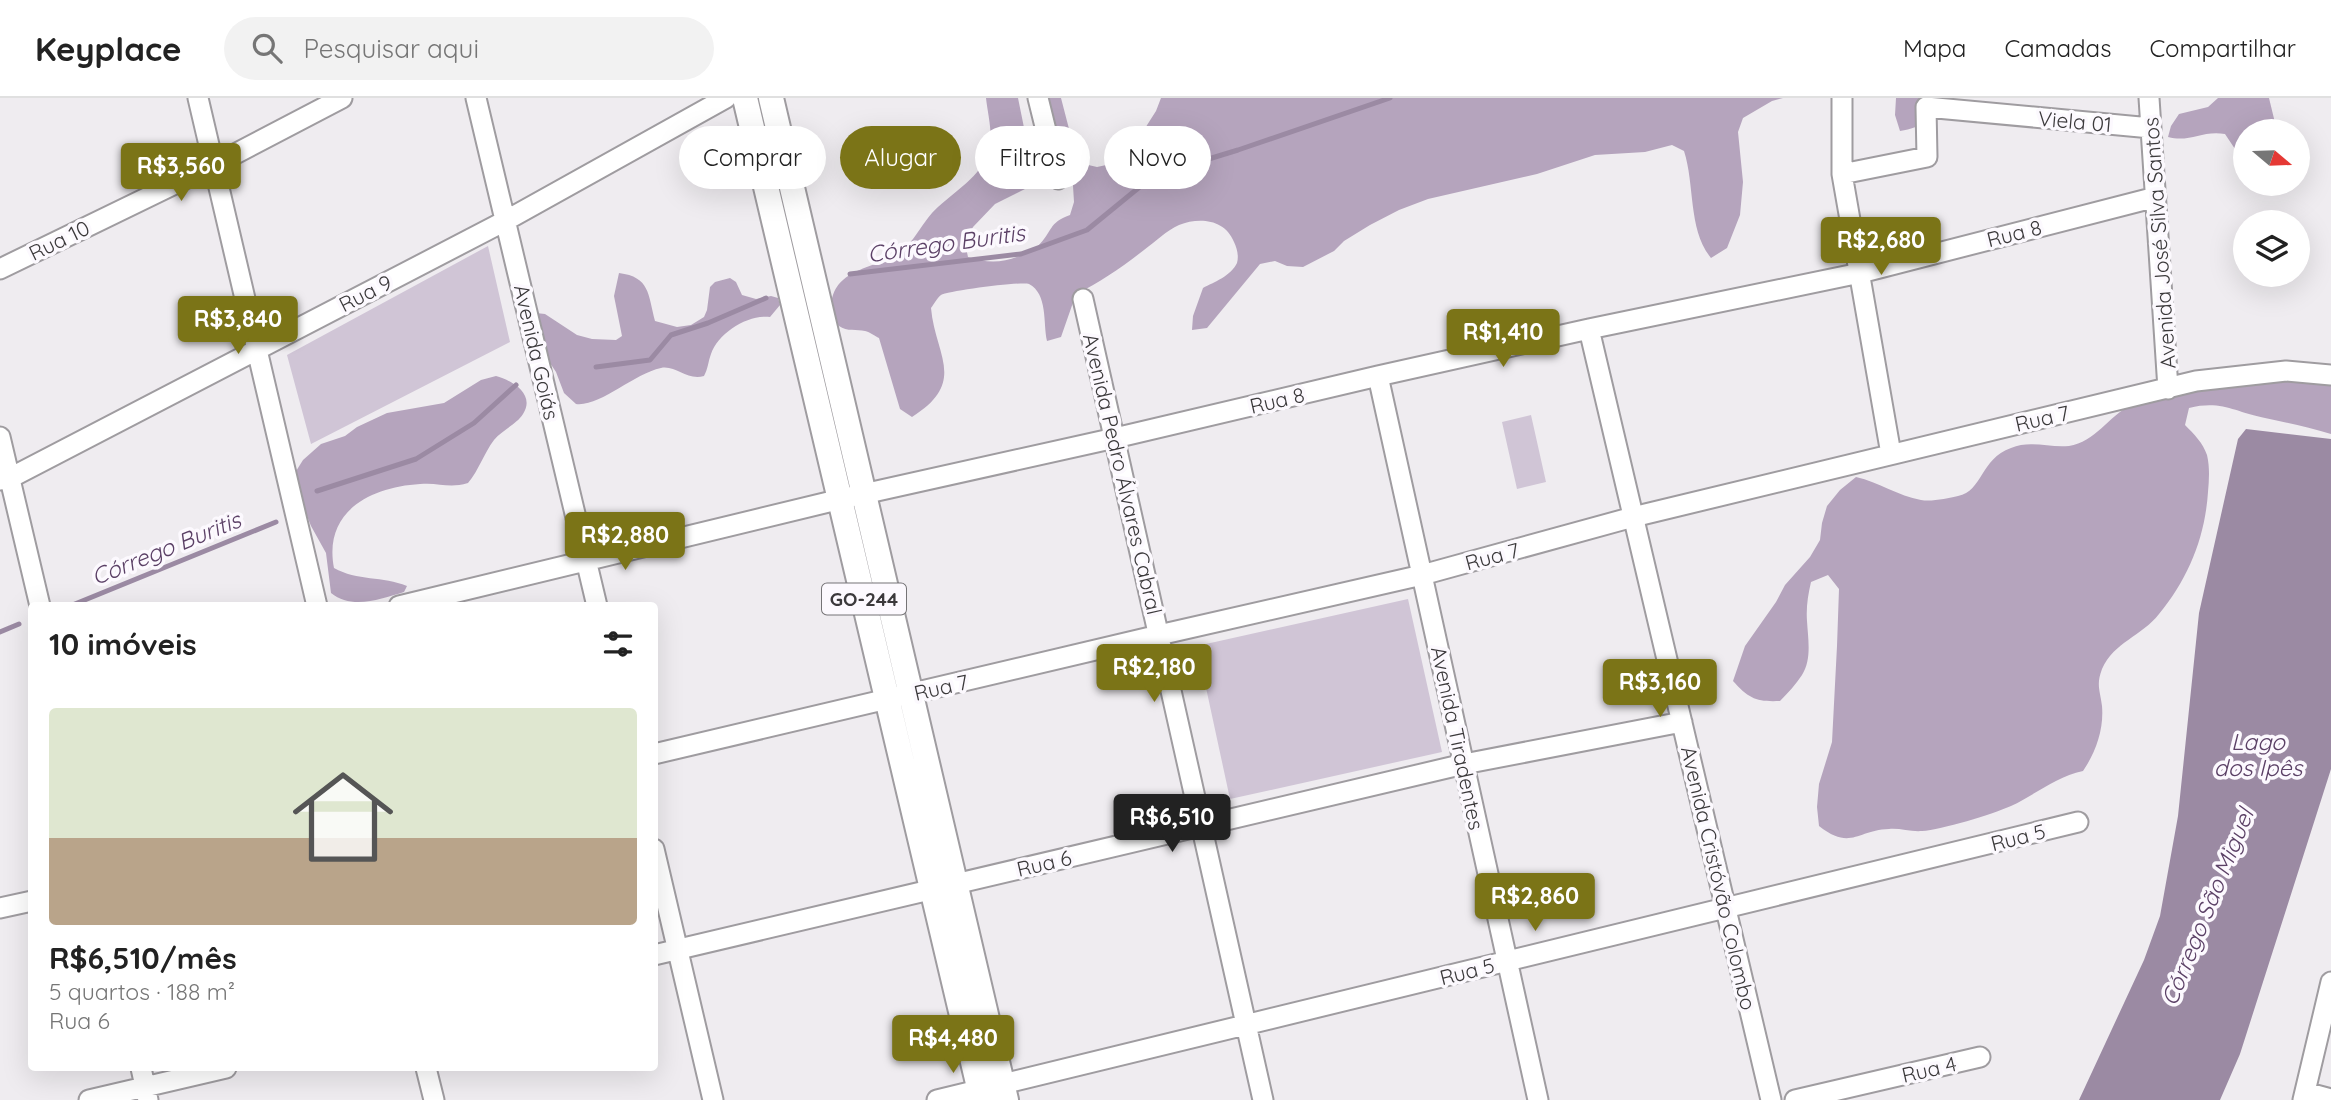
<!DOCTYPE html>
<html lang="pt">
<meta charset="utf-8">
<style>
:root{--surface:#fff;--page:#f2f2f2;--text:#222;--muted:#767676;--line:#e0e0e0;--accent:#7b7417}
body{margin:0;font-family:Quicksand,sans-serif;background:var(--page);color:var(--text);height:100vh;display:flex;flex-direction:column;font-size:26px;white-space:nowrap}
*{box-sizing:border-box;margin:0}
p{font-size:23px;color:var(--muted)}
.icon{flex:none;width:38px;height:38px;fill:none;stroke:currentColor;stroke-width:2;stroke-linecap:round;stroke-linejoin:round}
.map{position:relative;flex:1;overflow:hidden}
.panel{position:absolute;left:28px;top:504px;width:630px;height:469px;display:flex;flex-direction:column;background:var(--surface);border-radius:7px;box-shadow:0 7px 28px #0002}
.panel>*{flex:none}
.banner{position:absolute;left:679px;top:28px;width:665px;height:63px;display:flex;gap:14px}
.needle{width:46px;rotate:109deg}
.controls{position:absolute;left:2233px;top:21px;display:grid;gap:14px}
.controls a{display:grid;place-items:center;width:77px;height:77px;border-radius:50%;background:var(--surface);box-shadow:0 7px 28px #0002;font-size:35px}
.price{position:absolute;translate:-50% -60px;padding:0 16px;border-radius:7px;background:var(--accent);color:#fff;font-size:23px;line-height:46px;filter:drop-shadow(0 2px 4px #0008)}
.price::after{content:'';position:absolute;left:50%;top:42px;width:21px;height:16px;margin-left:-10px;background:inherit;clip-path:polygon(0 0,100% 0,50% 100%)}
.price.on{background:#222;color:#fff}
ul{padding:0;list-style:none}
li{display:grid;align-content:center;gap:14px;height:371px;padding:0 21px}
li span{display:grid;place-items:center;height:217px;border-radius:7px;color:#555}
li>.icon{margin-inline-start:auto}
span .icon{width:126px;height:126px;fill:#fffc;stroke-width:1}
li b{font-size:30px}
h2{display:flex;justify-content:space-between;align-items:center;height:84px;padding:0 21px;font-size:30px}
.tag{padding:0 24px;border-radius:32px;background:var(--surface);box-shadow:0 7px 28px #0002;font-size:24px;line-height:63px}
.tag.on{background:var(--accent);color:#fff}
header{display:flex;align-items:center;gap:42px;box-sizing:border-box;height:98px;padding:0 35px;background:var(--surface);border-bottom:2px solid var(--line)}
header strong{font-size:33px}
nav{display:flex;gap:38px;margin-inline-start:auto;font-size:24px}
.search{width:490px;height:63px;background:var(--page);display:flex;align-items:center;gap:18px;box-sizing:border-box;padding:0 24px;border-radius:38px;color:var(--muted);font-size:26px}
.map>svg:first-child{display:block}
</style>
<header>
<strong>Keyplace</strong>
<div class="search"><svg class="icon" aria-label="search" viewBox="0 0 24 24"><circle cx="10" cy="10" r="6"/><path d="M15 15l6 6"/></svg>Pesquisar aqui</div>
<nav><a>Mapa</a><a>Camadas</a><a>Compartilhar</a></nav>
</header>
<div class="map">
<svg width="2331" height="1002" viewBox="0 0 2331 1002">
<rect width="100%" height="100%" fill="#efecf0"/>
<path fill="#d0c5d6" d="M488,148L510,244L311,346L287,257Z
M1531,317L1546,384L1517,391L1502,324Z
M1408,501L1442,654L1230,701L1197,548Z"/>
<path fill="#b5a4bd" d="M986,0H1018L1034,79L1025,91L995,106L973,129L965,145L968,159C989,166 1004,165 1024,156C1028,153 1035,151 1038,148C1053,133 1048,125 1070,117L1074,104L1072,72L1053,48L1042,0H1061L1075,54L1084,66L1097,69L1111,66L1142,35L1156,13L1161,0H1783L1772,3L1743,20L1738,34L1743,84L1740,117L1727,150L1711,160C1688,132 1695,87 1684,53L1672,47L1645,54L1595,57L1537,76L1428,101L1399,112L1370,127L1344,143L1334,153L1303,169L1287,168L1275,163L1260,166L1207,230L1192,232L1193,218L1203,190C1214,184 1231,178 1237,165C1239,158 1237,150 1234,144C1225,121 1199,119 1179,127C1167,132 1155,144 1144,152C1122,169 1101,184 1076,196L1061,239L1047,243C1043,225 1048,196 1029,186C1023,183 948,193 941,197C937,200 934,206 931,210C935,257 968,284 912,319L900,311L879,240C875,238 870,234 865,233C857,231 847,234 839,228C834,224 831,215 831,209C833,166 883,172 906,149C916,139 923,125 932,115C949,97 972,85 985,63C996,45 988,19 986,0Z
M1896,0H1934C1928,24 1923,29 1900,33L1895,17Z
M2218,0H2269L2277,33H2245V66L2225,36C2202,32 2190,45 2168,39L2171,28L2179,16L2208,9Z
M619,175C650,179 648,196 655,223L677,229L691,227L704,219L707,212L710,189L715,184L730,180L736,184L742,197L756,201L771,198L778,200L780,207L770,219C748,216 718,235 711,256C708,264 708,271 704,278C687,283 676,267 661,270C633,276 600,309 576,306L564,295L556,274L538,247L536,215L545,216L577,237L592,241L616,242L622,238L614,198Z
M2331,276V336C2309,329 2288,325 2265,320C2234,314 2222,302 2189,310L2185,327C2194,336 2203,345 2207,357C2210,370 2209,382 2208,394C2205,440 2188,481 2159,516C2142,538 2114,544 2102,571C2096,587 2100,592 2102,608C2104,631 2096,654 2083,673C2056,679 2036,696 2011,708C1993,716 1941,732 1922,733C1911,734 1900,730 1889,731C1857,732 1851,753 1819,728L1817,709L1819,686L1832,644L1837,548L1839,491L1828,477L1811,484C1808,497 1806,509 1807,523C1808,541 1812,561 1802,577C1796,586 1788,595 1780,603C1757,604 1749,601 1733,583L1745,548L1776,504L1785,487L1810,459L1820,442L1822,425L1827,408L1840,392L1856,379C1879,384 1898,398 1921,402C1932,404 1948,400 1958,398C1983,393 1980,361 2011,350C2030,342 2049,350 2069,348C2095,344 2109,318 2131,307C2141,302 2156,301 2167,299C2221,286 2277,282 2331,276Z
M496,278C511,282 536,296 523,316C517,326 502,332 494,342C484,355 479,372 468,385C448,391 439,384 420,386C371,389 323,413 334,470C357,483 383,478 407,488L404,494C381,501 352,512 331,495L326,455L311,428L294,385L293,378L303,362L321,346L345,338L357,329L387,315L444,305L481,282Z"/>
<path fill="#9b8aa3" d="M2246,331L2331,341V671L2240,956L2220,1002H2079L2144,862L2160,818L2178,718L2199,515L2238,341Z"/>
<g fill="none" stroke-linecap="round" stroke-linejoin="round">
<path stroke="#9b8aa3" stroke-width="5" d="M850,176L1021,156L1087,132L1153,78L1238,52L1390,0
M596,269L650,262L671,237L708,225L766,200
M317,393L416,361L474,325L516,287
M70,508L276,424
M0,534L19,526"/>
<defs>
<path id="minor" d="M198,0L317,508
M476,0L597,508
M1038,0L1058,81
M1842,0V76L1891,356
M2149,0L2168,291
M1842,76L1927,59L1926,9L2151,30
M0,171L214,67L342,0
M1083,201L1263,1002
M1589,231L1771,1002
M1378,278L1538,1002
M0,339L40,508
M0,382L10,380L505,123L726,0
M399,508L841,401L1115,340L1378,278L1589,231L1860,175L2156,99
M654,656L1159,537L1422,477L1633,419L2196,283L2286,273L2331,277
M654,751L713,1002
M0,810L32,803
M654,857L1464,666L1682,624
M141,970L148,1002
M426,970L434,1002
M2305,994L2331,1001
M89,1002L226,970
M937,1002L2078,724
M1795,1002L1980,959
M2303,1002L2331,884"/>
<path id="major" d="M745,0L982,1002
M771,0L1006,1002"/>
</defs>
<use href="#minor" stroke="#9f9ca0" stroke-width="23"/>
<use href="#major" stroke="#9f9ca0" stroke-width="28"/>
<use href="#minor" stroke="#fff" stroke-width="19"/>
<use href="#major" stroke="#fff" stroke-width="24"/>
</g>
<g text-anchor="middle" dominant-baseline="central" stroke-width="7" stroke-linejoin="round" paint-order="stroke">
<rect fill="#fcf9fe" stroke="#757376" stroke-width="2" x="822" y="485.5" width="84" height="31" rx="5"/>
<g font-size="19" font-weight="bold" fill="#3b393b">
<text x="864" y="501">GO-244</text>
</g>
<g font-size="21" fill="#3b393b" stroke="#fcf9fe">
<text transform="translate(2075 23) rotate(5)">Viela 01</text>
<text transform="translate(2014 135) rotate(-14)">Rua 8</text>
<text transform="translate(59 142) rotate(-26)">Rua 10</text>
<text transform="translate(2159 145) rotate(-94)">Avenida José Silva Santos</text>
<text transform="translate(365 195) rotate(-27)">Rua 9</text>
<text transform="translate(537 254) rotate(77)">Avenida Goiás</text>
<text transform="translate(1277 302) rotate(-13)">Rua 8</text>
<text transform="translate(2042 320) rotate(-13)">Rua 7</text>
<text transform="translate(1123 376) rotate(77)">Avenida Pedro Álvares Cabral</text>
<text transform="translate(1492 458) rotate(-15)">Rua 7</text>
<text transform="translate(941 589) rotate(-13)">Rua 7</text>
<text transform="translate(1458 640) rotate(78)">Avenida Tiradentes</text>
<text transform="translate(2018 739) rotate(-14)">Rua 5</text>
<text transform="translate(1044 765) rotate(-13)">Rua 6</text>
<text transform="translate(1719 780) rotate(77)">Avenida Cristóvão Colombo</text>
<text transform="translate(1467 873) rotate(-14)">Rua 5</text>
<text transform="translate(1929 971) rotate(-13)">Rua 4</text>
</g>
<g font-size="23" font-style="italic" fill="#5b4066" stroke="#fcf9fe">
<text transform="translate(946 145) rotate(-8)">Córrego Buritis</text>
<text transform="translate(166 450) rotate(-22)">Córrego Buritis</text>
<text x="2258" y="643">Lago<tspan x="2258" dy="26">dos Ipês</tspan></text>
<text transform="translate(2207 809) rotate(-68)">Córrego São Miguel</text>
</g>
</g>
</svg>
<div class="controls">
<a><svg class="needle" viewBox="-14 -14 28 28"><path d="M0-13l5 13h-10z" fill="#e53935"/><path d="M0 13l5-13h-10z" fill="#767676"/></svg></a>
<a><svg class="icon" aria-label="layers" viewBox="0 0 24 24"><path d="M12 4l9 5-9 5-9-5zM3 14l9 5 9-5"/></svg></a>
</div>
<b class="price" style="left:181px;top:105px">R$3,560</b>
<b class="price" style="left:1881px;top:179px">R$2,680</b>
<b class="price" style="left:238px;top:258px">R$3,840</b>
<b class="price" style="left:1503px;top:271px">R$1,410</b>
<b class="price" style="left:625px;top:474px">R$2,880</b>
<b class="price" style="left:1154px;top:606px">R$2,180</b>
<b class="price" style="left:1660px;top:621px">R$3,160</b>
<b class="price on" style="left:1172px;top:756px">R$6,510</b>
<b class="price" style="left:1535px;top:835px">R$2,860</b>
<b class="price" style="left:953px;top:977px">R$4,480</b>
<div class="banner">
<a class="tag">Comprar</a>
<a class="tag on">Alugar</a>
<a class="tag">Filtros</a>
<a class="tag">Novo</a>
</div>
<section class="panel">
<h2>10 imóveis<svg class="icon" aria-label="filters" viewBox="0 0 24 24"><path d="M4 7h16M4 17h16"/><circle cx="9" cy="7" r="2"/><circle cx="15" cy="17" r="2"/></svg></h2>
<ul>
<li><span style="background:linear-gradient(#dfe7d0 60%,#b9a48a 0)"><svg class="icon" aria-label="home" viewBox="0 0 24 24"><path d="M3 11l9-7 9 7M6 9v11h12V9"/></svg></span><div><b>R$6,510/mês</b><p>5 quartos · 188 m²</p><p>Rua 6</p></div></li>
</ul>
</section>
</div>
